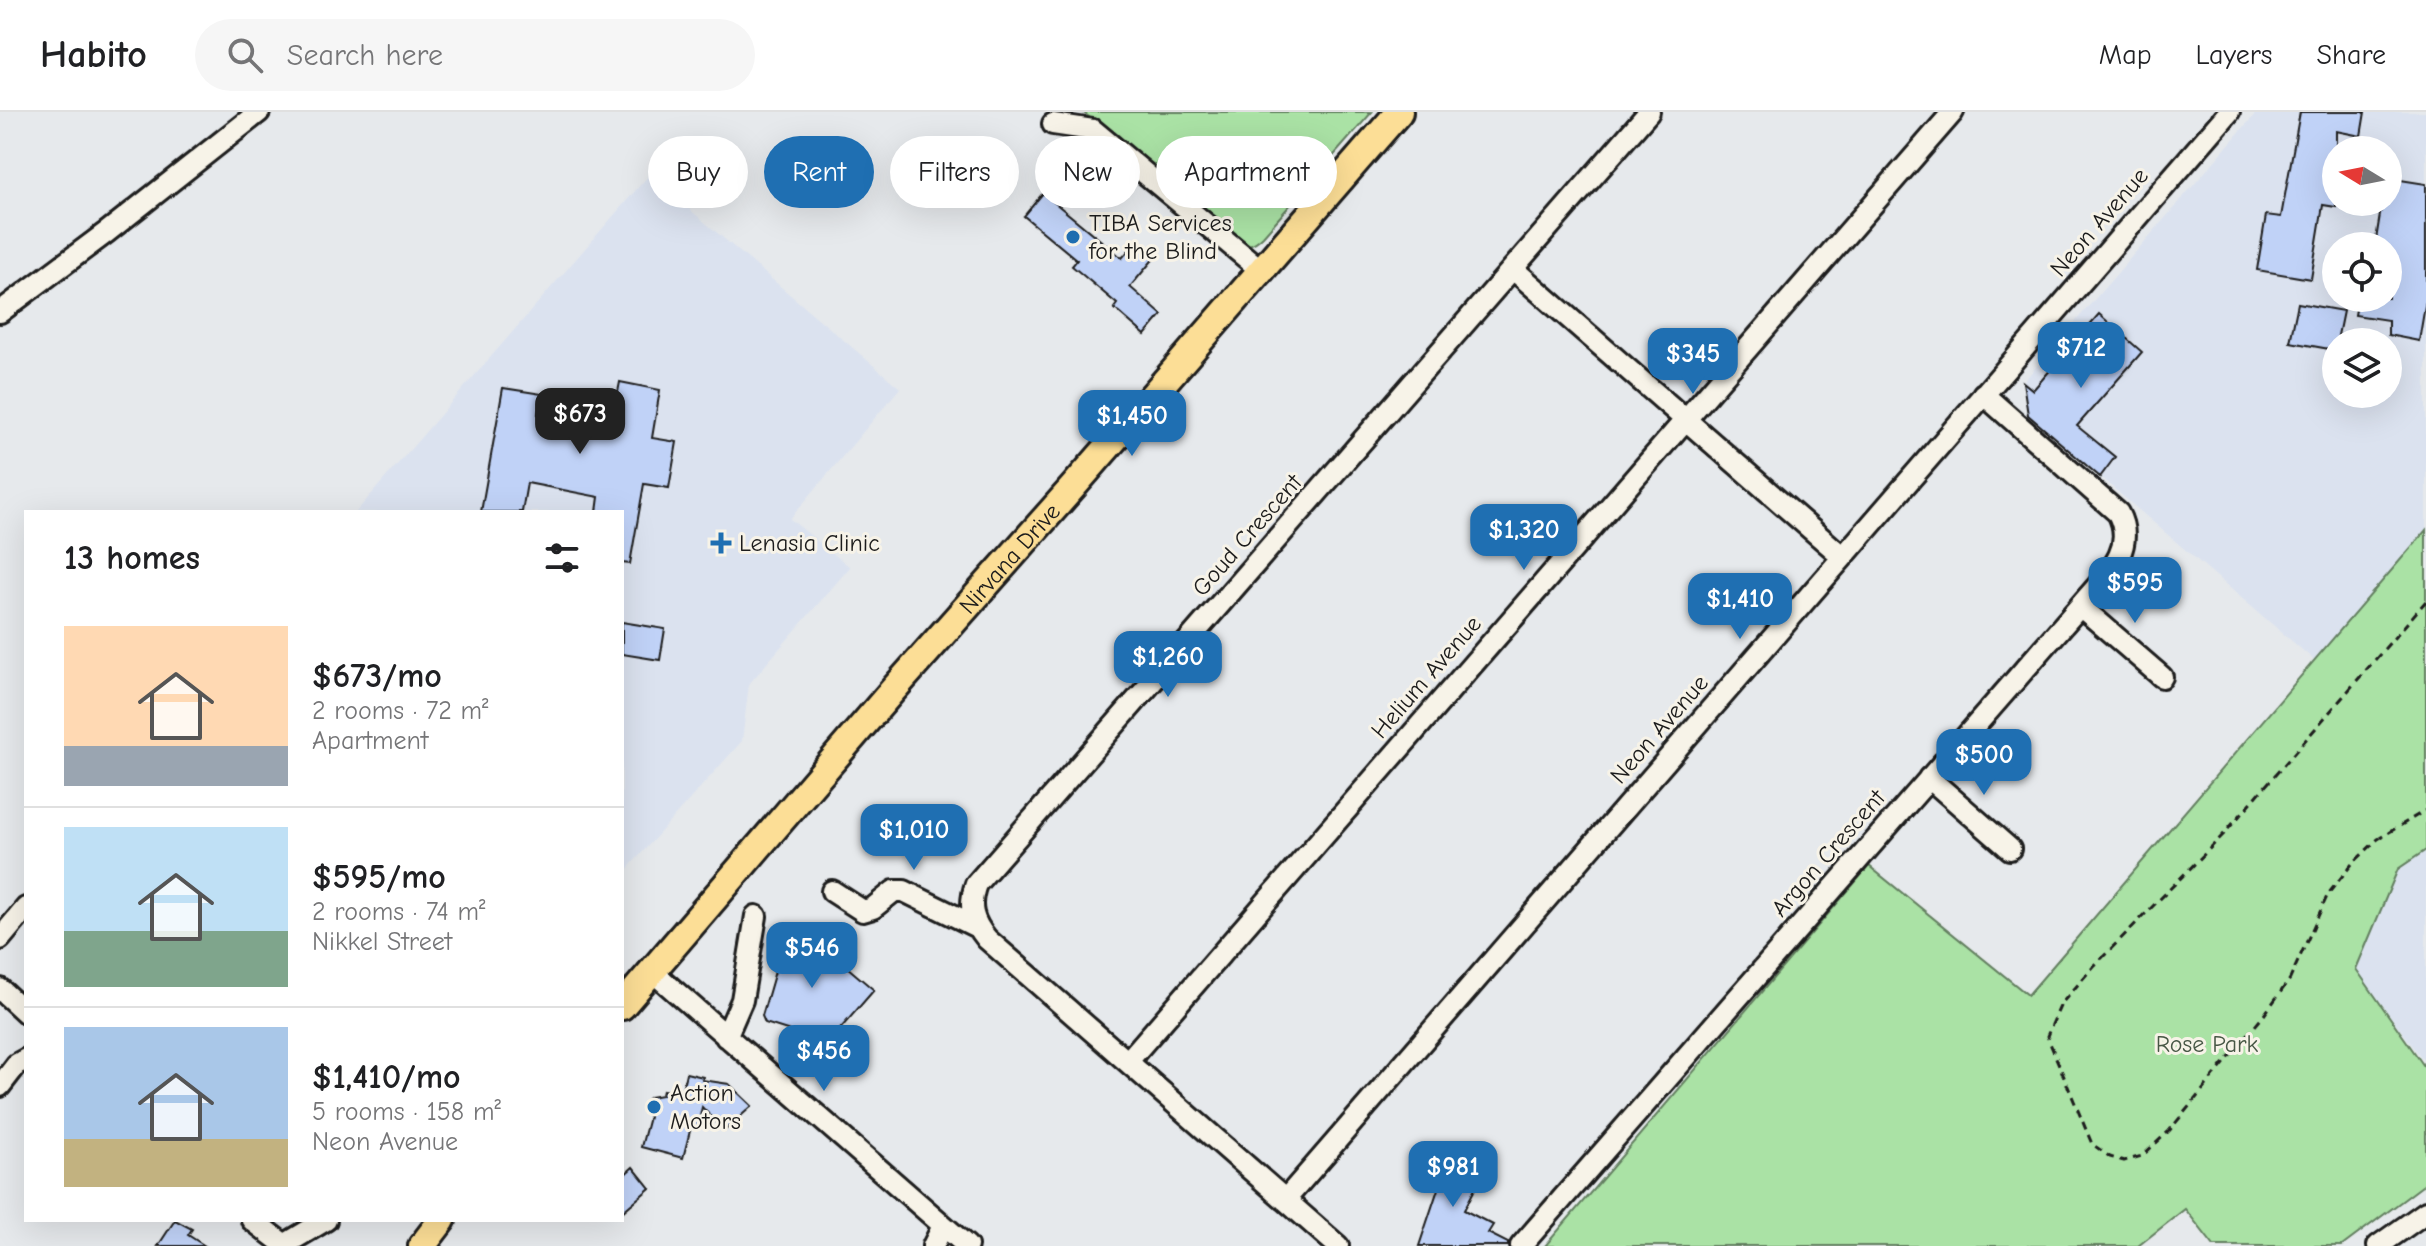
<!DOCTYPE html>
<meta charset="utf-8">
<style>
:root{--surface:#fff;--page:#f6f6f6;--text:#202124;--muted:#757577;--line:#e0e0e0;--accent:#1f6fb2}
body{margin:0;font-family:"Comic Neue",sans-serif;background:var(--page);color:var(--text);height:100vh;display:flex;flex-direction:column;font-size:30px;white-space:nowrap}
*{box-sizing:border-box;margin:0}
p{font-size:26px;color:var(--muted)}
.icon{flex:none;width:44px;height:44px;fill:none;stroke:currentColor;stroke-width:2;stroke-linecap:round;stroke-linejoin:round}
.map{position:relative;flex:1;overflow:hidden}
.drawer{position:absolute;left:24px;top:398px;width:600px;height:712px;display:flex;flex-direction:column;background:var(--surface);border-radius:0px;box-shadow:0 8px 32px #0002}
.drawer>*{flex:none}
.banner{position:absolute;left:648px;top:24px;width:760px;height:72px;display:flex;gap:16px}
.needle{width:52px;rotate:280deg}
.buttons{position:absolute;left:2322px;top:24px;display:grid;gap:16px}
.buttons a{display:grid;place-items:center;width:80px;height:80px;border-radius:50%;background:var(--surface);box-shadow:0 8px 32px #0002;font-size:40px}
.price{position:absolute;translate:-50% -68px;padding:0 18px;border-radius:16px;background:var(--accent);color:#fff;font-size:26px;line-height:52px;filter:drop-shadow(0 2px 4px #0008)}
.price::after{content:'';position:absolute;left:50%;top:48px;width:24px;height:18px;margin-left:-12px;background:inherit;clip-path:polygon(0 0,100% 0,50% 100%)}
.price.selected{background:#222;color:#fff}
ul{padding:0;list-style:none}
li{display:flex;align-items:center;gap:24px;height:200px;padding:0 40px}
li+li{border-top:2px solid var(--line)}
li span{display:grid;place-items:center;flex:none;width:224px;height:160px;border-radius:0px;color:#555}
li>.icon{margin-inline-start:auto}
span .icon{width:96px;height:96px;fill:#fffc;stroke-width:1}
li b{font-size:34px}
h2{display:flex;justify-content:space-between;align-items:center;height:96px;padding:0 40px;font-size:34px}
.tag{padding:0 28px;border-radius:36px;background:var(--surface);box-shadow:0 8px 32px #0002;font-size:28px;line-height:72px}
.tag.selected{background:var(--accent);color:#fff}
header{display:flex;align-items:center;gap:48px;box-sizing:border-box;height:112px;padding:0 40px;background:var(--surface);border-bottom:2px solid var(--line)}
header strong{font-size:38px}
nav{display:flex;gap:44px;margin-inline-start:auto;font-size:28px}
.search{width:560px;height:72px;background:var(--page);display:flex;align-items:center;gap:20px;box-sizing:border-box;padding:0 28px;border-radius:44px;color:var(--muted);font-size:30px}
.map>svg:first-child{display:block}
</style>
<header>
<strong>Habito</strong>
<div class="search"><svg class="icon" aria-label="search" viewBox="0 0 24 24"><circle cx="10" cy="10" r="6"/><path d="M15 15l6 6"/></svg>Search here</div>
<nav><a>Map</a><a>Layers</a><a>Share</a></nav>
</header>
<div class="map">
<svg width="2426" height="1134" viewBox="0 0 2426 1134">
<rect width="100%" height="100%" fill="#e6e9ec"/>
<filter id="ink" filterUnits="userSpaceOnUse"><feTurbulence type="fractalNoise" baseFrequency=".0125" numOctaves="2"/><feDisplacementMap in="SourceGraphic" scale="16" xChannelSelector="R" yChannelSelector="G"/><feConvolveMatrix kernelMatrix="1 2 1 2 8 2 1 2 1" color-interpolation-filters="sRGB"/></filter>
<g filter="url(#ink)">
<path fill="#dbe2ef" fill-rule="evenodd" d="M2257,0H2426V418L2314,548L2028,303L2023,270ZM2336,38H2388V90H2336ZM2336,134H2388V186H2336ZM2336,230H2388V282H2336Z
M649,63L900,276L790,407L850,455L749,572L742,629L622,763V400H356Z
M2426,738V952L2356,857L2398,757Z"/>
<path fill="#aae2a5" stroke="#637f60" stroke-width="2" d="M1083,0H1372L1263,124C1253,134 1246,135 1234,130Z
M2426,418V738L2398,757L2356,857L2426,957V1071L2342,1134H2214L2185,1097L2138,1134H1545L1869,754L2028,883Z"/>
<path fill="#c0d2f7" stroke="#1c1c1c" stroke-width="2" d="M2300,0H2365L2361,24L2336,19V95L2323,93L2311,167L2257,158L2266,103L2281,105Z
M2388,66L2426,72V188L2419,229L2388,223V208L2355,203L2358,186H2388V134H2375L2382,90H2388Z
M1043,81L1122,146L1138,128L1156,144L1130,175L1162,203L1145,223L1114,196L1117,192L1072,154L1077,148L1024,104Z
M2298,191L2343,199L2335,238L2290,230Z
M2099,202L2142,240L2077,314L2115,345L2100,365L2028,303L2023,270L2033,278Z
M620,270L660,278L652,326L677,330L669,376L644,372L630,452L622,451V400H597L599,385L527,371L522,400H481L503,276L542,282L538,302L611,316Z
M622,510L665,517L660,548L622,542Z
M787,818L813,826L874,878L828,931L765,911L762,904Z
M686,961L703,965L702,968L729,972L752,994L724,1019L702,995L697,1017L691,1015L683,1046L641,1035L649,1005L645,999L646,989L650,985L662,983L663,978L681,982Z
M1434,1038L1477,1073L1464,1098L1493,1113L1488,1121L1508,1131V1134H1419L1439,1074L1414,1065Z
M633,1055L650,1076L622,1100V1065Z
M175,1108L192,1117L188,1123L205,1134H158Z"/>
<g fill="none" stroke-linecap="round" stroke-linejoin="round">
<defs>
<path id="minor" d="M1053,12L1093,18L1262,159
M1513,157L1843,445
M0,200L107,120L259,0
M2080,494L2162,565
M1929,666L2010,737
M832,779L863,799L873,796L894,779H904L977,815
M0,827L26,796
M653,860L967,1134
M0,877L26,901
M726,925L742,888L756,804
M1128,949L1953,0
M0,974L17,952L26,947
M1285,1088L2229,0
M252,1108L286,1134
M284,1133L326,1108
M933,1134L943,1114
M1338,1134L987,827C972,809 968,794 976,772L1649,0
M1521,1134L2080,494C2103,466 2138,439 2118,401L1983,282
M2378,1134L2426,1100"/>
<g id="major">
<path id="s1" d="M622,894L893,578L1073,375L1399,0"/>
<path d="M422,1134L442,1108"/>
</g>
</defs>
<use href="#minor" stroke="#1c1c1c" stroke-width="26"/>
<use href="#major" stroke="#1c1c1c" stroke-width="32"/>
<path stroke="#1c1c1c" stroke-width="3" stroke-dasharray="8 6" stroke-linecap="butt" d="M2426,489L2223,723L2094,854L2061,892L2047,924L2092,1032L2110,1045L2124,1049L2142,1044L2169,1019L2264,903L2290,867L2328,782L2352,752L2378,727L2426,698"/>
<use href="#minor" stroke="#f7f3e8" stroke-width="20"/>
<use href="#major" stroke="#fcde96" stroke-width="26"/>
</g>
</g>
<g fill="#1f6fb2" stroke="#f7f3e8" stroke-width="3">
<circle cx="1073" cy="125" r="8"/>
<path d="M717 419h8v8h8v8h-8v8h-8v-8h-8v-8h8z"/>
<circle cx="654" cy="995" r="8"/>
</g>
<g text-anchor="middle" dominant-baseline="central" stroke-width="6" stroke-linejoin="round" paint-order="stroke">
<g font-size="24" fill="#1c1c1c" stroke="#f7f3e8">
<text transform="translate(2099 110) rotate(-49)">Neon Avenue</text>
<text transform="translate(1247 423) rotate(-49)">Goud Crescent</text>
<text stroke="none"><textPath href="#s1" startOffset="592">Nirvana Drive</textPath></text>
<text transform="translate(1426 565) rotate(-49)">Helium Avenue</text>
<text transform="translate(1659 617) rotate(-49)">Neon Avenue</text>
<text transform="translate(1828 741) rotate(-49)">Argon Crescent</text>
</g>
<g font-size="24" fill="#1c1c1c" stroke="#f7f3e8" text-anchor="start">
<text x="1089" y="111">TIBA Services<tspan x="1089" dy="28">for the Blind</tspan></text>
<text x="739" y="431">Lenasia Clinic</text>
<text x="670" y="981">Action<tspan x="670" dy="28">Motors</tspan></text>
</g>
<g font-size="24" fill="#475745" stroke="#f7f3e8">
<text x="2207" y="932">Rose Park</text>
</g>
</g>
</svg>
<div class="buttons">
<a><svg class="needle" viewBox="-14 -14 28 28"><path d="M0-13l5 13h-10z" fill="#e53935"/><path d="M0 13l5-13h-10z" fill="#757577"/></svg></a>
<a><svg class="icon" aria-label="locate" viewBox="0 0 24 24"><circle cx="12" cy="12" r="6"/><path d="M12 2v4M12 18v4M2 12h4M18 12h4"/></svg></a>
<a><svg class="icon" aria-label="layers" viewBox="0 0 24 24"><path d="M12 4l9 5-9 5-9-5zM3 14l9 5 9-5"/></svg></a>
</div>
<b class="price" style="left:2081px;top:278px">$712</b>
<b class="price" style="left:1693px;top:284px">$345</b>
<b class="price selected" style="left:580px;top:344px">$673</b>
<b class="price" style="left:1132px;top:346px">$1,450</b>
<b class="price" style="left:1524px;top:460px">$1,320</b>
<b class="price" style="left:2135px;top:513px">$595</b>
<b class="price" style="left:1740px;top:529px">$1,410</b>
<b class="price" style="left:1168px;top:587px">$1,260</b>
<b class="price" style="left:1984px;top:685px">$500</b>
<b class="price" style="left:914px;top:760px">$1,010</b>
<b class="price" style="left:812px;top:878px">$546</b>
<b class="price" style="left:824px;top:981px">$456</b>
<b class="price" style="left:1453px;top:1097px">$981</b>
<div class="banner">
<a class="tag">Buy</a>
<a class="tag selected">Rent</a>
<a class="tag">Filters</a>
<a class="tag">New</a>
<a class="tag">Apartment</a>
</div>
<section class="drawer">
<h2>13 homes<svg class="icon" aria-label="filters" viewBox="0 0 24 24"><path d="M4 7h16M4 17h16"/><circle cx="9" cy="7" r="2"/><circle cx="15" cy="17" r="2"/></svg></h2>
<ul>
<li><span style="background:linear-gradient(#ffd9b3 75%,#9aa5b1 0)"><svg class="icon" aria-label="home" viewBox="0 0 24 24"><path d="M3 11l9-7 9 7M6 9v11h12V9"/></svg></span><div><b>$673/mo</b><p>2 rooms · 72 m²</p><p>Apartment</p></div></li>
<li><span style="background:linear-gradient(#bfe0f5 65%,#7fa58c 0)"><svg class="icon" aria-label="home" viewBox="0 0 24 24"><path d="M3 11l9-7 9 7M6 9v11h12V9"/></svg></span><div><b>$595/mo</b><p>2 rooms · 74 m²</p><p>Nikkel Street</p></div></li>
<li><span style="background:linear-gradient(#a9c7e8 70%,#c2b280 0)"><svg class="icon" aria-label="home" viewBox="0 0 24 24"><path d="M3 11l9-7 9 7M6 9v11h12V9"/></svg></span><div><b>$1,410/mo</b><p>5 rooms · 158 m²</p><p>Neon Avenue</p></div></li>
</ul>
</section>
</div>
